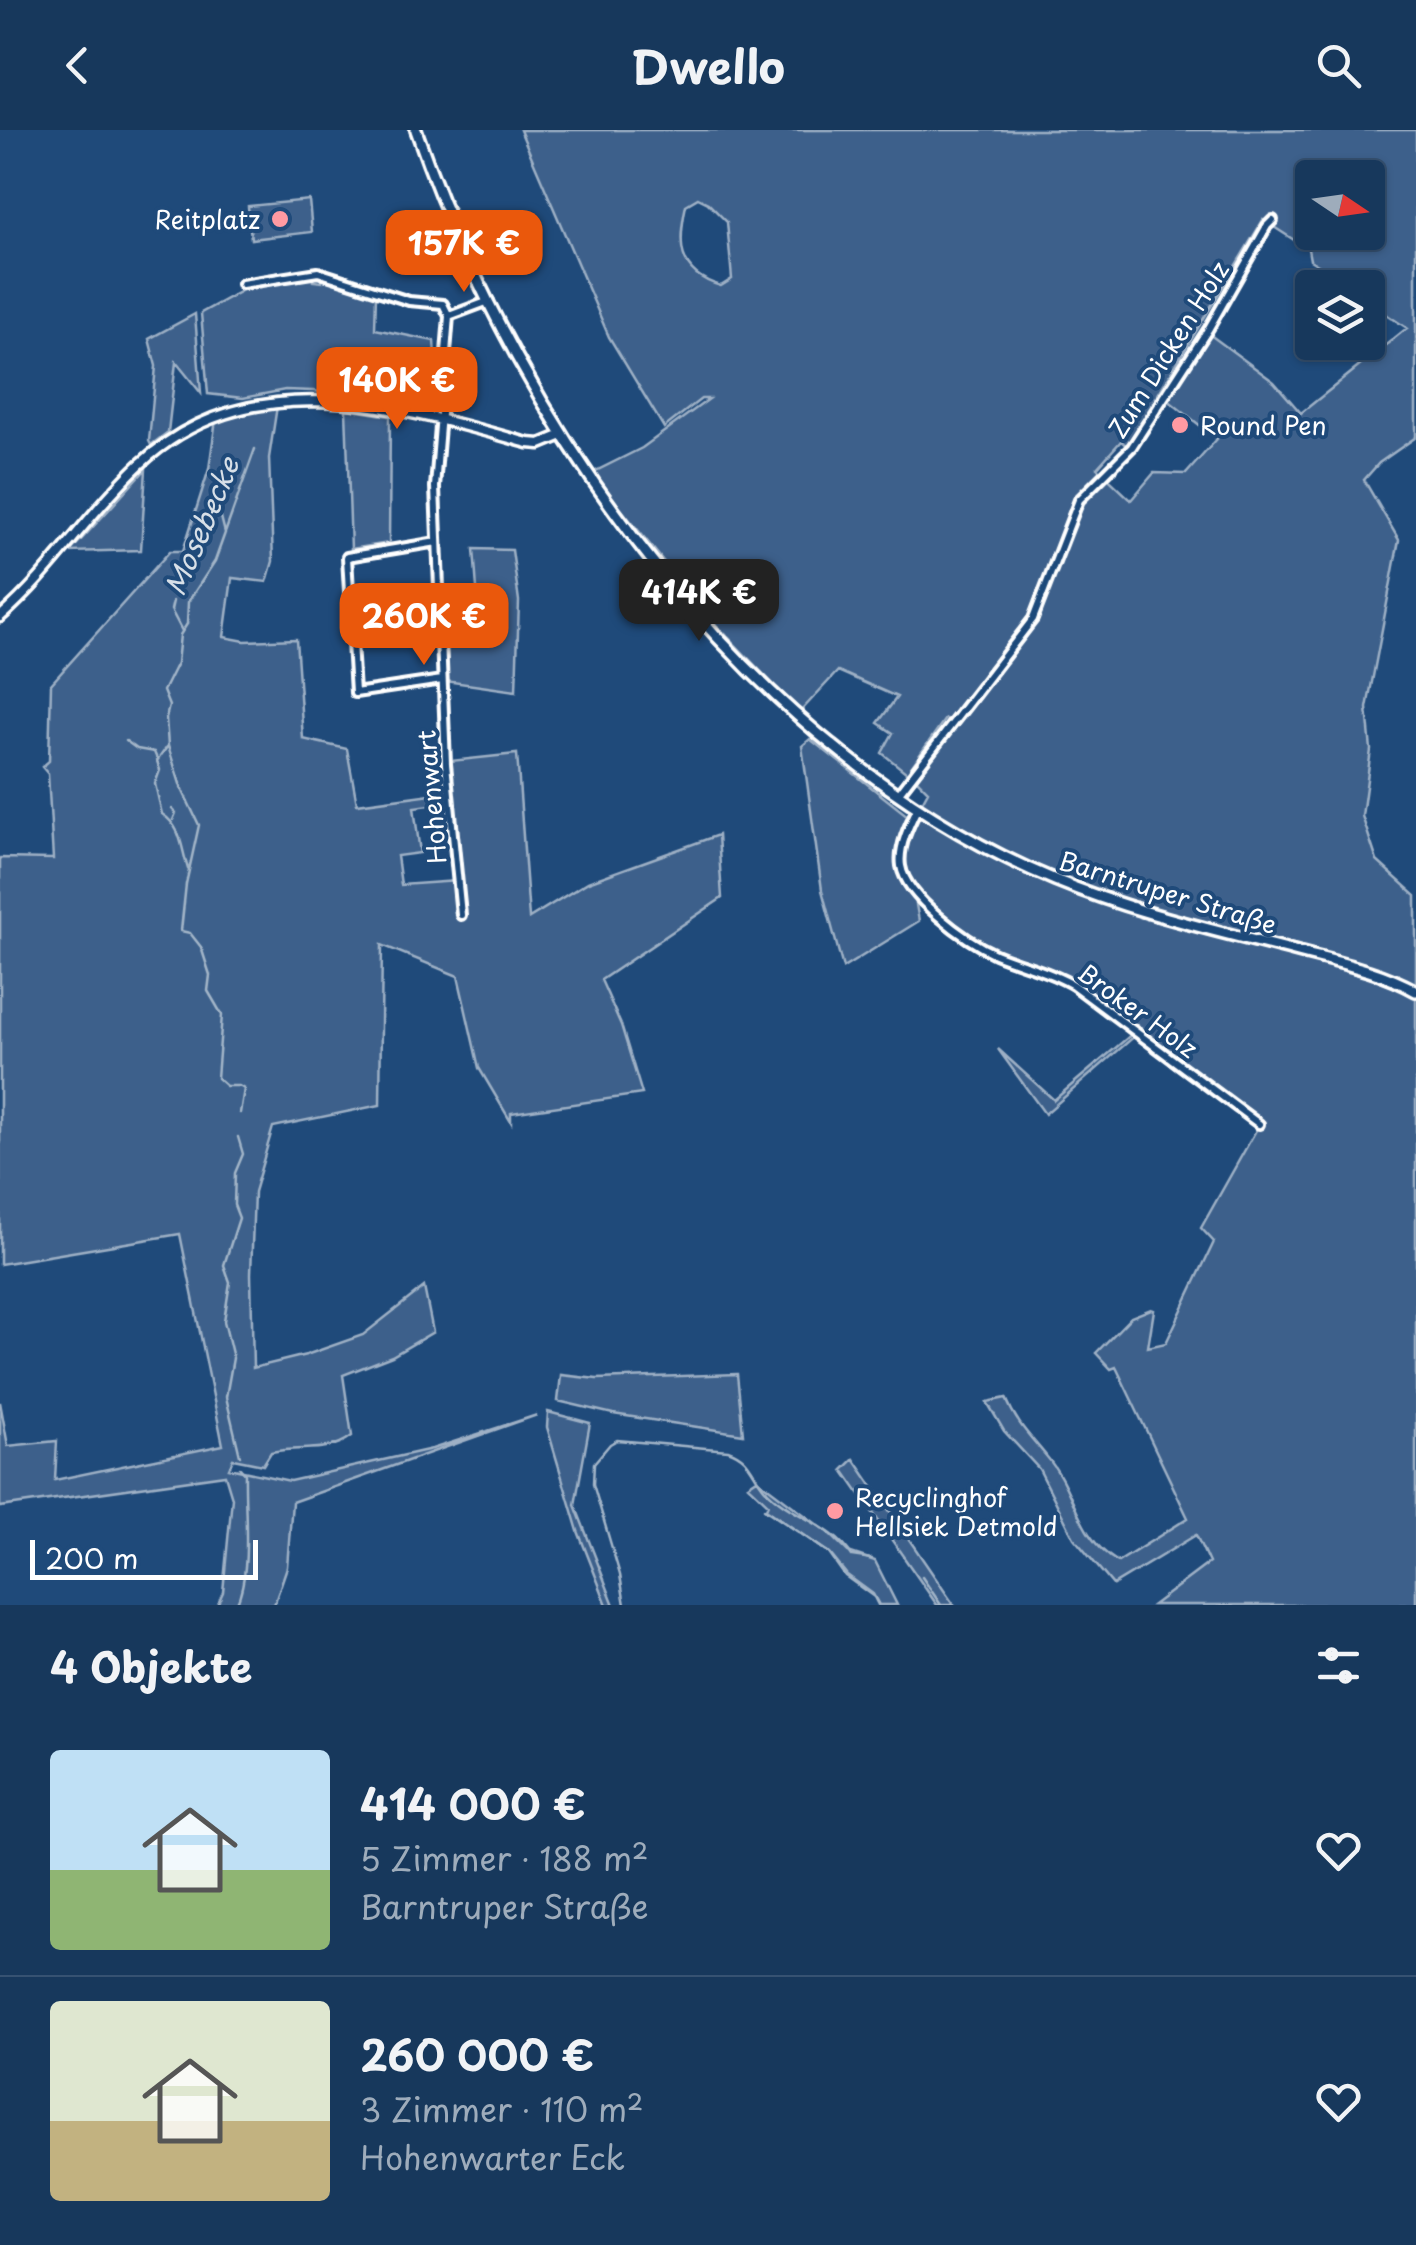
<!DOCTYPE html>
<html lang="de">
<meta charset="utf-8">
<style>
:root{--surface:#17385c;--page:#244365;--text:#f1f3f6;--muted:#9eacbb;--line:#365272;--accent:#ea580c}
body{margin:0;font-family:"Playpen Sans",sans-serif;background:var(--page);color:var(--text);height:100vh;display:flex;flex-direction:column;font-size:38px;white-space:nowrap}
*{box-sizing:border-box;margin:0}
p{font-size:32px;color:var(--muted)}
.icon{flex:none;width:55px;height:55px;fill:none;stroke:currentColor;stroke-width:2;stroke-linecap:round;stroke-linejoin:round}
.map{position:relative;height:1475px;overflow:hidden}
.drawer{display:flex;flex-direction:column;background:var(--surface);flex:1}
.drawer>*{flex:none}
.needle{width:65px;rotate:103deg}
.controls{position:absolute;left:1295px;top:30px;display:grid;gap:20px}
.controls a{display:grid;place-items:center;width:90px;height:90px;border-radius:10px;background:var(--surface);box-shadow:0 2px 8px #0004,0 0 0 2px var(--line);font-size:50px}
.scale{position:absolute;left:30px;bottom:25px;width:228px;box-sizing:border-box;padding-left:10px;border:5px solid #fff;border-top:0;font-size:28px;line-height:35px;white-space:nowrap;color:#fff;-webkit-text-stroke:8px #1f4a7a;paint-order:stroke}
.price{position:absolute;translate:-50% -85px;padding:0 22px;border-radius:20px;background:var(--accent);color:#fff;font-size:32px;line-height:65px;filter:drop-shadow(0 2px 5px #0008)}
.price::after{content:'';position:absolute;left:50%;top:60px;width:30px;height:22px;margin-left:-15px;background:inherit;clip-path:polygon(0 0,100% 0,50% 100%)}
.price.selected{background:#222;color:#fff}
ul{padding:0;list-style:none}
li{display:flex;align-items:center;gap:30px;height:250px;padding:0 50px}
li+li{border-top:2px solid var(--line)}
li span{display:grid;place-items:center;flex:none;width:280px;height:200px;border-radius:10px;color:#555}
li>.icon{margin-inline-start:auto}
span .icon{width:120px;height:120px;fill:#fffc;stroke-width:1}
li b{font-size:42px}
h2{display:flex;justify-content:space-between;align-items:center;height:120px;padding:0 50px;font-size:42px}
header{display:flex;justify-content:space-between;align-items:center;height:130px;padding:0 50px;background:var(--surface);font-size:45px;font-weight:700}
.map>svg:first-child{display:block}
</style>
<header><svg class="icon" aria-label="back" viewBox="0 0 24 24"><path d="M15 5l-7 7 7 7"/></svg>Dwello<svg class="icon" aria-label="search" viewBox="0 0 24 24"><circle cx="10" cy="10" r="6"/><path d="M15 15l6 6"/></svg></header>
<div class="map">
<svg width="1416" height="1475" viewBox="0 0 1416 1475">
<rect width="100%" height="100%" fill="#1f4a7a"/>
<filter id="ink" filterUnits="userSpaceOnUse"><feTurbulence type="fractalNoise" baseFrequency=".01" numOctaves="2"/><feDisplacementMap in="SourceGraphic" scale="20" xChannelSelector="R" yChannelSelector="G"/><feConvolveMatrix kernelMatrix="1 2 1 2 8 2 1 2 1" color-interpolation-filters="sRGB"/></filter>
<g filter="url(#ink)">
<path fill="#3c618b" stroke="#9eb0c5" stroke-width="2.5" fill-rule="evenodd" d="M520,0H1416V307L1379,333L1364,350L1399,410L1367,578L1371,620L1362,686L1377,731L1416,766V1475H1153L1209,1433L1196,1405L1113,1455L1074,1408L1039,1339L1004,1301L987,1272L1006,1268C1016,1293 1031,1307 1047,1327C1076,1361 1076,1407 1118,1432L1188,1388L1116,1237L1111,1239L1096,1223L1131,1187L1151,1179L1154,1180L1148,1217L1166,1213L1214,1112L1201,1098L1260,993L1074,853L984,817L934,778L915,760L903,731L915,685L928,661L910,643L950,590L945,589L907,643L882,623L893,603L878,593L897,567L838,541L800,582L706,484L592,343L642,318L709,269H701L664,298L609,207ZM1312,48H1368V102H1312ZM698,68L708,73L727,92L732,149L721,156C676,143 678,113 686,75ZM1263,90L1308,119L1310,130L1353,157L1368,158V172L1407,198L1301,283L1274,252L1209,204L1168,270L1217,309L1186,344L1154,343L1131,370L1097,338L1121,311L1127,316Z
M309,70L312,102L251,109L248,76Z
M313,146V151L322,152L323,146L376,164L375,199L434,211L435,225L438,226L436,254L373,243L371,269L314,261L285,260L243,268L208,264L201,183L243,160Z
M195,184L201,263L176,232L168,302L151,315L149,311L156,236L149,209Z
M277,276L269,328L273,431L267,452L232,448L224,507L245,511L296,509L303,609L347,619L357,674L446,662L447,673L414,677L420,723L397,726L401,755L457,751L459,721L450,631L517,624L529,788L588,752L718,705L722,768L601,850L621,895L642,964L511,983V992L479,938L458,846L382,815L380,975L273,997L254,1062L251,1144L253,1238L306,1225L363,1205L424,1157L433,1202L392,1226L343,1245L352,1306C327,1325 301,1315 271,1322L263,1335L233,1329L229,1338L290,1351L432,1319L537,1285L292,1372L287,1437L274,1475H217L223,1462L232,1368L225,1345L0,1377V1272L8,1316L57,1311L55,1350L223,1315L180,1104L0,1134V728L53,729L48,644L42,637L49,631L51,554L170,421H183L209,339L216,289L246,280Z
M346,279L390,286L389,413L351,419Z
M146,339L141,420L70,422Z
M474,419L512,420L519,471L516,561L445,551L448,477L478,472Z
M810,609L908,686L899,724L914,764L919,791L843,838L822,760L802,616Z
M1133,903L1136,905L1045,984L998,919L1054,970Z
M737,1244L743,1304L613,1284L558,1271L561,1245L597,1249Z
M548,1282L590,1293L575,1375L614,1475H607L578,1401L547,1297Z
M854,1329L954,1475H937L843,1340Z
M757,1349L831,1405L848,1422L875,1431L897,1475H879L873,1464L847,1445L830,1424L766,1379L768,1374L748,1355Z"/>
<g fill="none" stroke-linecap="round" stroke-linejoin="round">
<path stroke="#a3b5c8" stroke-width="2.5" d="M217,371L225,403
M173,471L171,480L182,501
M126,611L137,619L154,622L157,629
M167,617L157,631L160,640L155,654L162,684C182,697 181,718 188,739
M172,679L176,683L173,690
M240,983L244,959L239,956H226L217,948L222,885L208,861L210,845L201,817L190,803L181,801L186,754L199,695L181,657L168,616L166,588L169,576L163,561L177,533L180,505L187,494L188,472L215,431L255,319
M238,1007L243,1024L235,1043L234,1075L239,1088L224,1135L230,1152L224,1191L233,1228L226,1267L240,1326
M764,1379L828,1422L845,1446L874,1467L878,1475
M922,1447L941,1475
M236,1475C252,1442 244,1382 245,1344L240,1338
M625,1475L620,1445L593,1354L594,1333L610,1314L617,1310L728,1320C751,1328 751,1343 765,1359C790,1387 833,1394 852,1426L872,1429"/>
<defs>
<path id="minor" d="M242,154L318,142L409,171L443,174L449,186L489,171
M449,186L435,357L446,634L461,785
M437,412L347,427L355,563L442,550
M899,663L1033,489L1079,370L1132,317L1209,198L1267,96L1273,90
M918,677C910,693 898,717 901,736C906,767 966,811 995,824C1021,835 1048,840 1073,855L1259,994"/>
<path id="tertiary" d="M0,487C52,442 89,382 139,335C250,231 398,277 528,313L540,314L562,305"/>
<path id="secondary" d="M416,0C521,304 751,625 1055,750C1132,782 1214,800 1294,821C1335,832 1379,840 1416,861"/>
</defs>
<use href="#minor" stroke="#fff" stroke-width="14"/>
<use href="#tertiary" stroke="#fff" stroke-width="15"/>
<use href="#secondary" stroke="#fff" stroke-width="16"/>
<use href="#minor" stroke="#1f4a7a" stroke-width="6"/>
<use href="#tertiary" stroke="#1f4a7a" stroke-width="8"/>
<use href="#secondary" stroke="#1f4a7a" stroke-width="9"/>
</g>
</g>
<g fill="#ff9aa2" stroke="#1f4a7a" stroke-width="4">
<circle cx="280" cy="89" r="10"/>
<circle cx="1180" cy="295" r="10"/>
<circle cx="835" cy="1381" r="10"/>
</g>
<g text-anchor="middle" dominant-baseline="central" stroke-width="8" stroke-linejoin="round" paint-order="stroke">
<g font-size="25" fill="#fff" stroke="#1f4a7a" text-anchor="start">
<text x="260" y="89" text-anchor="end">Reitplatz</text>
<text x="1200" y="295">Round Pen</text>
<text x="855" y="1367">Recyclinghof<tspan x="855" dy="29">Hellsiek Detmold</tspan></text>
</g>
<g font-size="25" fill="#fff" stroke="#1f4a7a">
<text transform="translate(1168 219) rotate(-58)">Zum Dicken Holz</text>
<text transform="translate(431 667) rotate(-95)">Hohenwart</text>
<text transform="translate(1168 762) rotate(17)">Barntruper Straße</text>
<text transform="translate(1138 880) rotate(36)">Broker Holz</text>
</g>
<g font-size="28" font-style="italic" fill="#d8e0e8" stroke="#1f4a7a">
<text transform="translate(201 396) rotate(-67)">Mosebecke</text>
</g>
</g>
</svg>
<div class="controls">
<a><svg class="needle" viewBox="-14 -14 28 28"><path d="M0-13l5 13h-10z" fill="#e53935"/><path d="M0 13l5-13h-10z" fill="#9eacbb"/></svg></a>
<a><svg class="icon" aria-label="layers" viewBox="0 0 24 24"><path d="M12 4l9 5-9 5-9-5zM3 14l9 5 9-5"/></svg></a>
</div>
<div class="scale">200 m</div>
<b class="price" style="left:464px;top:165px">157K €</b>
<b class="price" style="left:397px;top:302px">140K €</b>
<b class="price selected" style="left:699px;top:514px">414K €</b>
<b class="price" style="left:424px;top:538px">260K €</b>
</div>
<section class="drawer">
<h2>4 Objekte<svg class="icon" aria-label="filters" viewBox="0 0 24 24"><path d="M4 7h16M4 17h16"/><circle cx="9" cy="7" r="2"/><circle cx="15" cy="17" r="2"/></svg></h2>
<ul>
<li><span style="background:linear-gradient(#bfe0f5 60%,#8fb573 0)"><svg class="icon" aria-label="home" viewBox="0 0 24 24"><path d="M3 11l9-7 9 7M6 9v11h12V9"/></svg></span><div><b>414 000 €</b><p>5 Zimmer · 188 m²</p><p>Barntruper Straße</p></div><svg class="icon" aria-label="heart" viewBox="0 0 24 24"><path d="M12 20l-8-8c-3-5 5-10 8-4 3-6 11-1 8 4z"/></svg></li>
<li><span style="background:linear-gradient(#dfe7d0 60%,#c2b280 0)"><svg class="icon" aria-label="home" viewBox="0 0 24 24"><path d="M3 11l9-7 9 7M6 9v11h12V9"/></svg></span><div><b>260 000 €</b><p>3 Zimmer · 110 m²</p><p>Hohenwarter Eck</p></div><svg class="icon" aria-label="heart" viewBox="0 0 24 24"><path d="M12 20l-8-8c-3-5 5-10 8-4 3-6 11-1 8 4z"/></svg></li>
</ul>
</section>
